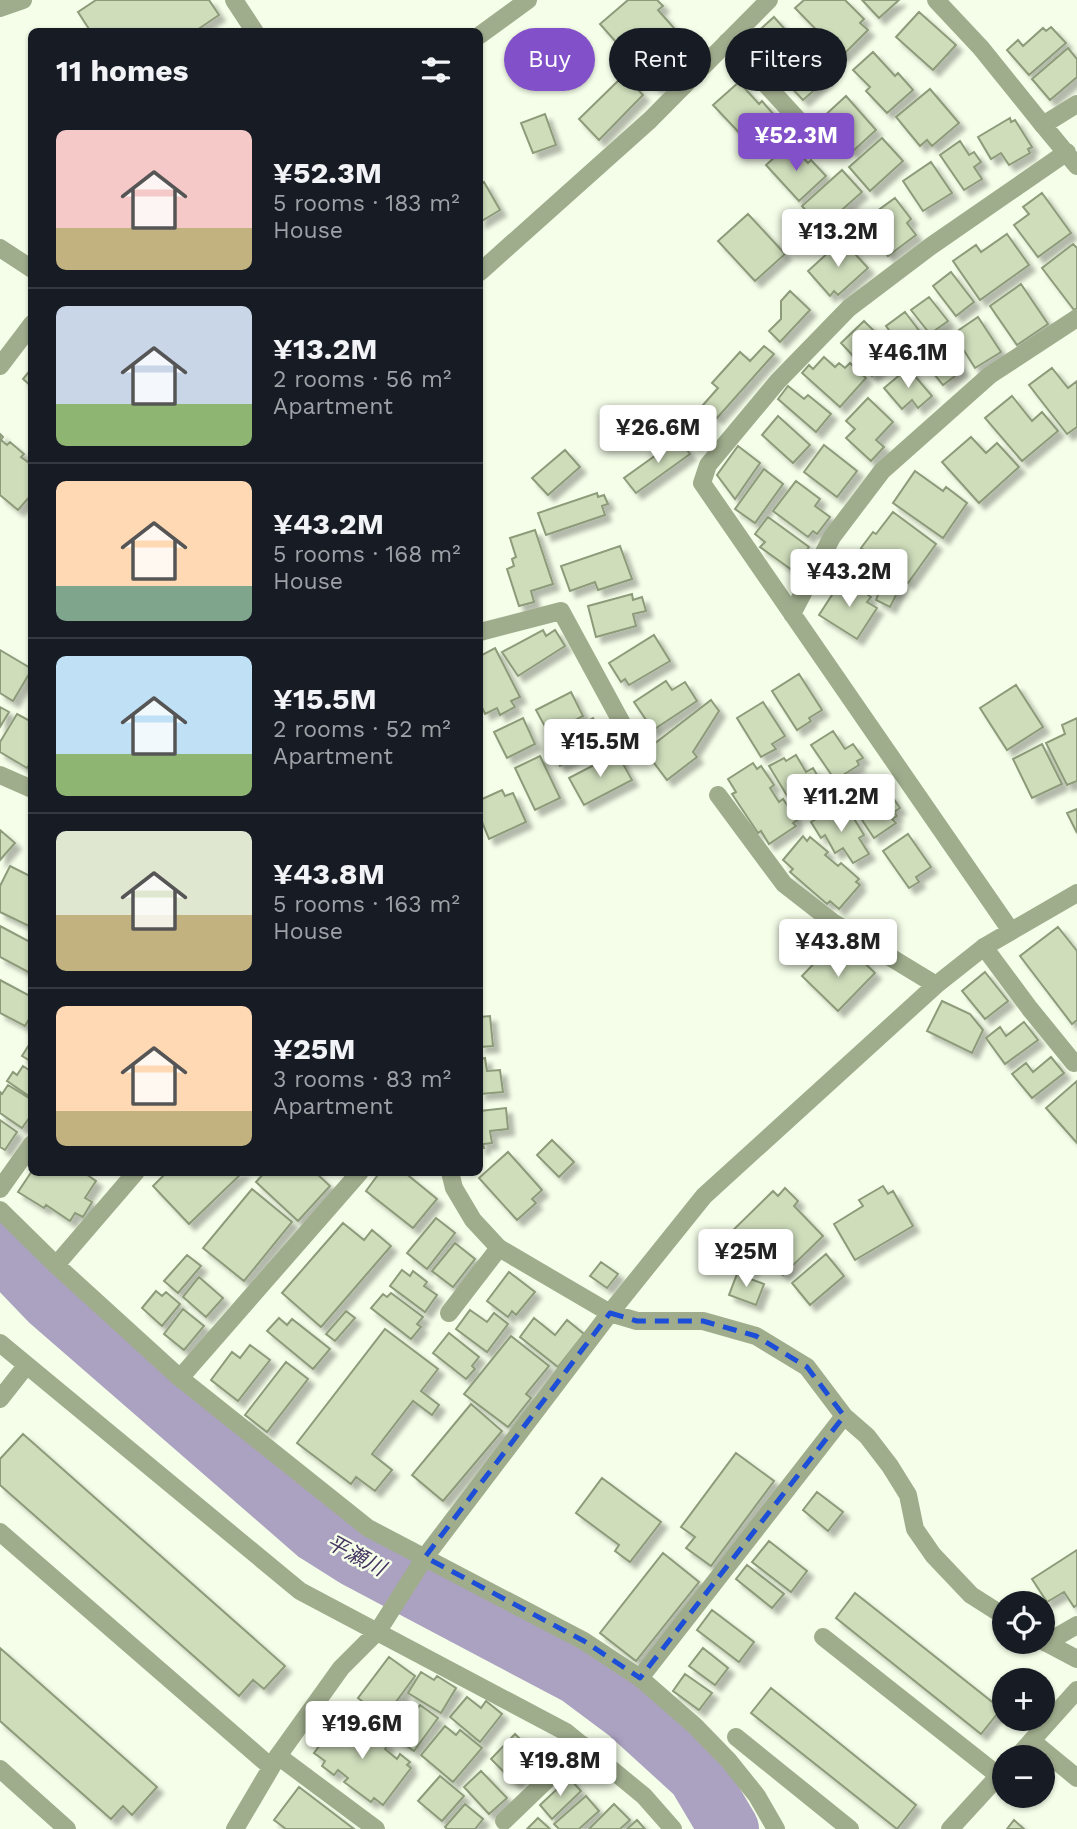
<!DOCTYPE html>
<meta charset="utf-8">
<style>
:root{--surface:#171b24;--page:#242831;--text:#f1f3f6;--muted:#9ea1a6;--line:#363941;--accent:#8250c9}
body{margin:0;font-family:"Work Sans","Noto Sans JP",sans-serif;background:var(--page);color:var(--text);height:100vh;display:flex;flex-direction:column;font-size:26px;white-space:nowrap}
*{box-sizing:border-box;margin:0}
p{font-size:23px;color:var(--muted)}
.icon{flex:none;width:38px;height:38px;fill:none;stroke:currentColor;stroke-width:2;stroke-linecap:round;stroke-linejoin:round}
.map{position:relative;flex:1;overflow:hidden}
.details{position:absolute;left:28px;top:28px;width:455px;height:1148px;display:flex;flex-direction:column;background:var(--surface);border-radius:10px;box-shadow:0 2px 5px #0004}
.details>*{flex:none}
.hud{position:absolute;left:504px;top:28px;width:467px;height:63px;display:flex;gap:14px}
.tools{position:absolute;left:992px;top:1591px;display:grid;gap:14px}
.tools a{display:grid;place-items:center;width:63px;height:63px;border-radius:50%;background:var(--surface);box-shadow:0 2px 5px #0004;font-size:35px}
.price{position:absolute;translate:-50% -60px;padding:0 16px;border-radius:7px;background:#fff;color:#222;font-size:23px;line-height:46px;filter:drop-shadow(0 2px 4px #0008)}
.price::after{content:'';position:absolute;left:50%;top:42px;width:21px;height:16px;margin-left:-10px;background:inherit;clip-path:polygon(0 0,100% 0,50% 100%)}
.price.on{background:var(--accent);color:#fff}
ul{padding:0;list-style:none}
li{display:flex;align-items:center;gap:21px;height:175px;padding:0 28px}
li+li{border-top:2px solid var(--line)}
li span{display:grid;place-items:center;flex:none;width:196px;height:140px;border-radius:10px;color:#555}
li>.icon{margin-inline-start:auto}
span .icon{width:84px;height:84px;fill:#fffc;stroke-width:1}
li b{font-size:30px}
h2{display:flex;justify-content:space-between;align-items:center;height:84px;padding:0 28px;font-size:30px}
.pill{padding:0 24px;border-radius:32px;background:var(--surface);box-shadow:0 2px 5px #0004;font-size:24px;line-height:63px}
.pill.on{background:var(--accent);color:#fff}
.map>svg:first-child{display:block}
</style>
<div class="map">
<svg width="1077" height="1829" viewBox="0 0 1077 1829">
<defs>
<filter id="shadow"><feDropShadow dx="6" dy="6" stdDeviation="2" flood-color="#0004"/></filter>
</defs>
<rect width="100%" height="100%" fill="#f5fee9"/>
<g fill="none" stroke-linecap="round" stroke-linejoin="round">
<path stroke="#aba1c0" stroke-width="60" d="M0,1249L49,1300L317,1533L355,1557L578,1675L629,1713L697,1775L729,1829"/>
</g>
<path fill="#cfddbb" stroke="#8d9b7a" stroke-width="2" filter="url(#shadow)" d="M96,0H209L219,15L194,32H91L78,12Z
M628,0H657L663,6L658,10L696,53L656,87L600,24Z
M804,0H845L864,19L860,23L868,30L842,56L795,8Z
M862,0H899L879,18Z
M919,12L956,45L933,70L896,37Z
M774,17L828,78L803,100L786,82L789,78L780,68L776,72L753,47L761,41L755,34Z
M1051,27L1066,43L1029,75L1007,50L1018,40L1023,46L1043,28L1046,31Z
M1068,48L1077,59V77L1050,100L1032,79Z
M873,52L895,76L898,73L913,90L887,113L866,91L870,87L853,70Z
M624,75L643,95L599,140L579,119Z
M739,82L759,104L762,101L774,115L746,140L713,105Z
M930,89L959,123L932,146L927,140L920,146L896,117Z
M846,96L876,130L852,152L822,118Z
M545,114L556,145L533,153L521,123Z
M1010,118L1011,122L1015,120L1032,147L1028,149L1030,153L1009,165L1001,153L991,159L978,137Z
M882,138L903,161L870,191L849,167Z
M960,141L969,155L974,152L981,162L974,167L982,179L964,190L940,155Z
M786,147L793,155L797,151L808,163L811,160L826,176L799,201L766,165Z
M931,162L952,193L923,211L903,181Z
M842,170L862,192L835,216L833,213L819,226L802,206Z
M484,182L500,210L480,222V185Z
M1042,193L1071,233L1038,257L1014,225L1029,214L1023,207Z
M895,198L911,219L907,223L916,235L888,256L862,222Z
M748,214L785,254L755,281L718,241Z
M1007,234L1029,265L980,300L953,261L976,245L981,252Z
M842,240L868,268L838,295L834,291L830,296L808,271Z
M1073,244L1077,248V308L1074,310L1042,268Z
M951,272L974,302L956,316L933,286Z
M1021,284L1048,324L1017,345L990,306Z
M790,291L810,310L780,342L769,331L781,319V301Z
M929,297L948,321L930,334L911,310Z
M905,312L924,337L905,352L886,326Z
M978,317L1001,352L975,368L958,341L961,339L956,332Z
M864,321L896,353L872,376L841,343Z
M940,339L963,370L943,385L919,355Z
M764,346L774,354L717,418L703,405L718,388L712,383L740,352L750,361Z
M824,357L835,367L839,363L845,368L850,363L866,378L840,407L802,373L809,365L813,369Z
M32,368V387L23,379Z
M908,368L932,396L918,408L912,400L902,409L884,388Z
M1052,368L1068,388L1077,381V427L1067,434L1029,385Z
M788,386L804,399L808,395L831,414L816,432L778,399Z
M1012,396L1032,421L1042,412L1058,431L1022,461L985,418Z
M868,398L893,422L876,440L884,447L871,461L846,438L855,429L846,421Z
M778,416L810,445L793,463L762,435Z
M0,434L3,437L1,440L7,445L10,442L24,454L21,457L28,462L30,459L32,461V494L18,510L0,495Z
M676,436L690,454L636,493L624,478L663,450L661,447Z
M971,437L986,453L997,443L1019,467L979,503L942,462Z
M824,445L857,471L837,497L804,472Z
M738,446L760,463L735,499L717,475Z
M565,450L580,467L548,495L532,478Z
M764,469L783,484L755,523L735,509Z
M915,471L943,491L946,487L967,503L943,538L893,503Z
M796,481L820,499L815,506L830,517L817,534L813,531L808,537L773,511Z
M597,493L598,497L604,495L608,504L602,506L605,515L546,535L538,513Z
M893,512L936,544L908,583L861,548L873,532L876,534Z
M768,517L809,547L792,570L760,547L765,542L755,534Z
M535,530L553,584L531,591L534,602L519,606L507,569L514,566L512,559L516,557L510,538Z
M620,546L632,579L598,590L595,582L570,591L561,566Z
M875,570L902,583L890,607L876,600L878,595L867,586Z
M843,578L871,597L867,602L877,608L857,639L819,615Z
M632,594L633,600L642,597L646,611L633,614L636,626L596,637L588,606Z
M543,630L546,636L555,630L565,646L518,676L502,652Z
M654,635L670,661L629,685L625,679L621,682L609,663Z
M495,648L520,697L511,701L515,707L500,715L497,708L485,714L480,703V656Z
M0,650L32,669L13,701L0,693Z
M799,674L822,710L809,718L811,721L797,730L772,691Z
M666,681L672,690L685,682L697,701L653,730L634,702Z
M1016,685L1043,727L1007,750L980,708Z
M571,692L583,716L549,734L536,710Z
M711,700L719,711L693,752L697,757L667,780L645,751Z
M763,702L785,736L772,744L776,749L761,757L737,718Z
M0,707L9,712L0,727Z
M17,714L32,722V760L27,768L0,752V742Z
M523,718L535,744L507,758L494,732Z
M593,718L605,741L560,766L547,743Z
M1077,718V781L1067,785L1046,743L1065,734L1062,725Z
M833,731L845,749L853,744L863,758L857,761L859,765L835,780L811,745Z
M1042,744L1062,784L1032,798L1013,759Z
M617,753L632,780L584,805L569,778Z
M796,755L806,772L813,768L822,783L816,787L819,791L794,807L769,766L784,758L786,761Z
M540,756L560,798L535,810L515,768Z
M753,763L757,769L761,766L774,785L770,788L779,802L783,799L797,820L793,823L796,826L769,844L761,831L758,833L732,794L736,792L728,779Z
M871,779L885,799L891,795L900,808L894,812L897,816L892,819L896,823L874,838L846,796Z
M502,790L505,796L513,793L526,822L489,839L480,817V800Z
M837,806L846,821L853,817L864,835L859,838L869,854L853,863L843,848L835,853L825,835L821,838L811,822Z
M1077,809V833L1067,813Z
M0,830L15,843L0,860Z
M908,834L931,867L916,877L919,882L909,888L883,851Z
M803,836L807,841L810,837L828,852L825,855L838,866L841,863L859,879L856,882L860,885L839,909L830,901L827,904L790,872L793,869L783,860Z
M10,866L32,877L31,927L0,912V886Z
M0,926L32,943V974L0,957Z
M1058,927L1077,951V1020L1072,1024L1020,956Z
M824,953L839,969L854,953L875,973L838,1011L802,976Z
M985,972L1008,1001L985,1019L962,991Z
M0,980L32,997V1014L25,1026L0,1013Z
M942,1001L970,1014L983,1030L972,1053L927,1031Z
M490,1016L493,1046L480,1047V1017Z
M1024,1022L1038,1040L1005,1064L986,1038L1000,1027L1006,1036Z
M29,1045L32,1046V1062L22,1056Z
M1051,1057L1064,1073L1032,1098L1012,1074L1026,1063L1033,1072Z
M485,1058L487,1071L500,1070L503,1092L480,1094V1059Z
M23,1066L32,1072V1098L7,1081L13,1072L17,1075Z
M1077,1081V1143L1046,1108Z
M8,1085L32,1100V1114L22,1128L0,1113V1092L2,1094Z
M506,1108L508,1129L490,1131L492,1143L483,1144L484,1148H480V1111Z
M0,1120L17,1132L5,1150L0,1147Z
M552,1140L574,1162L559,1177L537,1155Z
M508,1152L542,1190L532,1199L536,1203L517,1220L479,1178Z
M32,1171L83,1172L96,1181L85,1198L92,1202L83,1217L75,1213L70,1221L46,1205L44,1208L18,1192Z
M167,1172H243L189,1224L153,1186Z
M265,1172H315L330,1186L298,1221L256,1182Z
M380,1172H404L437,1199L413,1228L366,1191Z
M883,1186L888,1194L893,1191L913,1226L855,1260L834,1224L863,1206L859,1200Z
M785,1188L798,1201L794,1206L823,1236L783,1275L765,1256L750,1270L722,1241L773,1191L778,1196Z
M252,1189L292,1222L244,1281L203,1248Z
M436,1218L455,1233L427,1269L407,1253Z
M343,1223L364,1240L372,1230L391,1246L321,1327L282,1293Z
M455,1243L475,1259L453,1287L432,1271Z
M826,1254L844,1276L810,1305L792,1283Z
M187,1255L201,1266L178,1293L164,1281Z
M601,1262L618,1274L607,1288L590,1276Z
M402,1270L410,1276L413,1271L427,1282L424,1286L437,1295L425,1312L390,1286Z
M509,1272L535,1292L516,1315L512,1311L508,1317L487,1301Z
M737,1274L764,1284L756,1305L729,1295Z
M199,1277L223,1298L206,1317L183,1297Z
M156,1291L162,1296L166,1292L180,1304L162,1326L142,1308Z
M391,1293L423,1317L417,1324L421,1327L411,1339L371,1308L383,1294L387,1297Z
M183,1309L204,1326L184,1350L164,1334Z
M470,1310L487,1322L494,1313L508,1324L487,1352L456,1329Z
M346,1311L355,1318L335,1341L326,1334Z
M279,1318L287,1325L292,1319L330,1349L313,1369L267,1331Z
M534,1318L555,1335L567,1320L584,1334L558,1367L520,1337Z
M385,1329L438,1369L421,1391L439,1405L432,1415L413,1401L372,1454L392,1470L375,1491L356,1477L351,1484L297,1443Z
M449,1333L479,1357L472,1366L475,1369L466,1379L433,1353Z
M511,1336L549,1366L526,1394L531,1398L508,1427L464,1394Z
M250,1345L270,1360L238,1401L211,1380L232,1352L240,1358Z
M286,1362L308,1379L267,1432L245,1415Z
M471,1404L502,1431L443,1501L412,1475Z
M23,1434L285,1666L264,1689L253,1680L239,1696L0,1485V1459Z
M736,1453L774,1481L711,1566L686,1548L695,1537L681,1527Z
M602,1478L661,1522L630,1562L615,1551L619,1545L576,1513Z
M817,1492L843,1512L828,1531L803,1510Z
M769,1541L807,1571L791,1592L752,1562Z
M1077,1550V1605L1074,1607L1064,1592L1047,1602L1032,1579Z
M663,1553L699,1582L636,1661L600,1633Z
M747,1565L784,1594L772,1608L736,1579Z
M855,1593L1001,1709L981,1734L836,1618Z
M712,1610L754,1642L739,1662L697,1630Z
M0,1648L157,1787L132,1815L123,1806L111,1819L0,1721Z
M703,1648L728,1668L715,1685L689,1666Z
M389,1657L415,1676L384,1718L358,1698Z
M421,1672L434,1680L437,1676L456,1688L441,1713L408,1693Z
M685,1674L712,1693L699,1710L673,1691Z
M771,1688L916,1805L897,1829L751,1713Z
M467,1697L481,1708L486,1701L502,1714L480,1742L450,1717Z
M402,1702L415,1712L420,1705L438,1718L414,1751L383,1729Z
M347,1715L355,1722L352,1725L365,1735L369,1731L388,1745L385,1749L397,1759L400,1754L410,1762L407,1765L411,1768L383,1805L374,1798L371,1802L344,1782L348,1778L338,1770L334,1775L322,1766L325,1761L314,1753L341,1717L344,1719Z
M445,1726L456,1735L460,1730L482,1748L453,1782L421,1755Z
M515,1734L540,1758L515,1783L491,1759Z
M481,1771L507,1798L489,1814L464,1787Z
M440,1776L464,1796L442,1821L418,1801Z
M569,1778L581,1791L552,1819L540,1805Z
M299,1787L354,1829H286L274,1820Z
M586,1796L599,1811L579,1829H559L554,1824Z
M465,1804L483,1819L475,1829H447L445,1827Z
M614,1804L630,1820L620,1829H589Z
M538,1818L550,1829H527Z
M637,1820L645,1829H627Z
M1014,1820L1024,1829H1007Z"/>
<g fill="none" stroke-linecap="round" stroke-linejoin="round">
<path stroke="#a0ad8d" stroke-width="18" d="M936,0L981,48L1043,125
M727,42L802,124
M984,947L1030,1009L1074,1063
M0,1189L32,1144
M449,1313L499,1248
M823,1637L999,1776
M736,1737L850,1829
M1032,1741L1077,1778
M278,1756L376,1829
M504,1821L583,1745"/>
<path stroke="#a0ad8d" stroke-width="18" d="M234,0L255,32
M0,8L23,0
M480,35L528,0
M1077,104L1043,125L1077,166
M0,248L32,269
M480,272L650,120L769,0
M0,366L32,324
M792,614L832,537L882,471L990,375L1077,318
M480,632L561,611L624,727
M0,775L32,789
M718,795L784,884L834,923L936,985
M1011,931L702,483L708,465L778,381L849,308L931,246L1067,152
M450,1172L454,1188L473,1220L499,1248L610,1313L637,1321H703L756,1336L807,1367L844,1416L867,1436L890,1466L908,1495L915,1529L933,1555L971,1595L1004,1616
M0,1210L56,1265L180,1378L368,1528L584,1641L640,1678L695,1726L729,1761L757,1796L776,1829
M56,1265L136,1172
M0,1343L300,1591L566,1732L644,1796L673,1829
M180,1378L360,1172
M0,1399L26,1366
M0,1532L271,1767
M1043,1641L1077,1659
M1046,1643L1077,1625
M640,1678L844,1416
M1017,1757L1077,1690
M0,1769L67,1829
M235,1829L278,1756L341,1668L378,1631L425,1557L610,1313L704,1196L936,985L984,947L1077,893
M950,1829L1004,1770"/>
</g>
<path fill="none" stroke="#1d4ed8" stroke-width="5" stroke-dasharray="14 9" stroke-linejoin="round" d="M610,1313L637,1321H703L756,1336L807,1367L844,1416L640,1678L584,1641L425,1557Z"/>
<g text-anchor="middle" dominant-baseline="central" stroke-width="5" stroke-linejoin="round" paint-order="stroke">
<g font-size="21" font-style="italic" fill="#463662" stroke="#f5fee9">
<text transform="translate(356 1555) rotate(28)">平瀬川</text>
</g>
</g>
</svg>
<div class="tools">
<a><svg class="icon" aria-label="locate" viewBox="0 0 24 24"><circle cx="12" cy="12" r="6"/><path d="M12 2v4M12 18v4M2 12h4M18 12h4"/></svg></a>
<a>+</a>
<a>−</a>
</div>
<b class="price on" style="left:796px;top:173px">¥52.3M</b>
<b class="price" style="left:838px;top:269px">¥13.2M</b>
<b class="price" style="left:908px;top:390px">¥46.1M</b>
<b class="price" style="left:658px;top:465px">¥26.6M</b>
<b class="price" style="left:849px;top:609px">¥43.2M</b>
<b class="price" style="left:600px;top:779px">¥15.5M</b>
<b class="price" style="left:841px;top:834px">¥11.2M</b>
<b class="price" style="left:838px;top:979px">¥43.8M</b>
<b class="price" style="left:746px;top:1289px">¥25M</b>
<b class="price" style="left:362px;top:1761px">¥19.6M</b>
<b class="price" style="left:560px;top:1798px">¥19.8M</b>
<div class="hud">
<a class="pill on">Buy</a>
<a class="pill">Rent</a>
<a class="pill">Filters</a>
</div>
<section class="details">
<h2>11 homes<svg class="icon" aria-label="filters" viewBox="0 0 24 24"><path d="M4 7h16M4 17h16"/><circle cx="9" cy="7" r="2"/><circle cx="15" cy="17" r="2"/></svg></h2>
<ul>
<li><span style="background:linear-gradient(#f6c9c9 70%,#c2b280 0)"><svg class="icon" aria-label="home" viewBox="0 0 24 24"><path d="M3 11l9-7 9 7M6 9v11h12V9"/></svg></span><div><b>¥52.3M</b><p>5 rooms · 183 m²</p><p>House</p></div></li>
<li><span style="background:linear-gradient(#c9d6e8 70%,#8fb573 0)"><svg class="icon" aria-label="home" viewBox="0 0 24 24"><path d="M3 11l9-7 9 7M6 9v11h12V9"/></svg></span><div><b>¥13.2M</b><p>2 rooms · 56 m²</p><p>Apartment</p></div></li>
<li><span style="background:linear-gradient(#ffd9b3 75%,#7fa58c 0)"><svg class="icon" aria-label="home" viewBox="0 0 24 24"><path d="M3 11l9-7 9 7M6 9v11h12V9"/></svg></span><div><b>¥43.2M</b><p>5 rooms · 168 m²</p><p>House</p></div></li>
<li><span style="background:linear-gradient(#bfe0f5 70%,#8fb573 0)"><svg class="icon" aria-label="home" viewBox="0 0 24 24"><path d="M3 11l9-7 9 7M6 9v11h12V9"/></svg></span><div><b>¥15.5M</b><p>2 rooms · 52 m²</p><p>Apartment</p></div></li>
<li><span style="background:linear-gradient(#dfe7d0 60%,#c2b280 0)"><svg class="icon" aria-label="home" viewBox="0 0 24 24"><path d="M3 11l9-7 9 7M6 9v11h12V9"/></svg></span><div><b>¥43.8M</b><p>5 rooms · 163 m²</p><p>House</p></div></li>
<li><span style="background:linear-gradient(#ffd9b3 75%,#c2b280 0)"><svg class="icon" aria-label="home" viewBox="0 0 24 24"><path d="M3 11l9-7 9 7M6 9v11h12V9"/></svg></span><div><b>¥25M</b><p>3 rooms · 83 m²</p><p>Apartment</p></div></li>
</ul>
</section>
</div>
